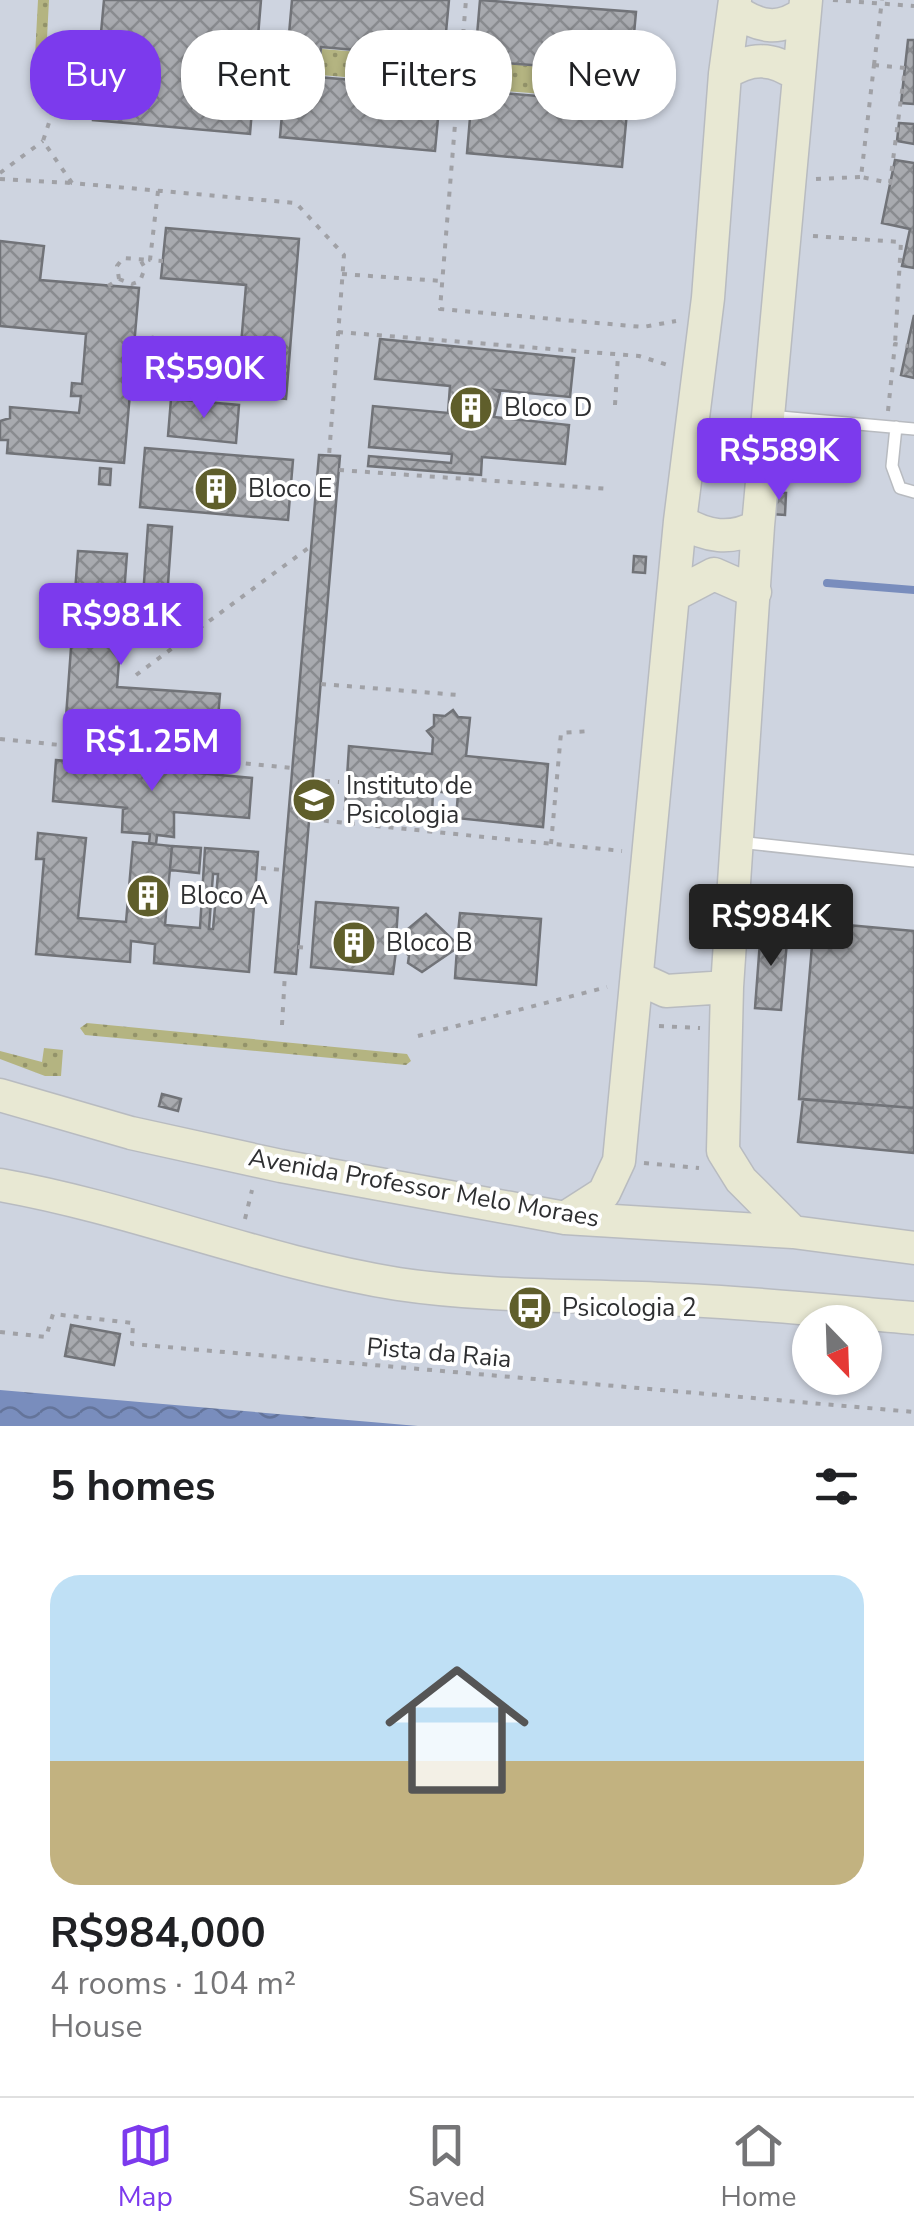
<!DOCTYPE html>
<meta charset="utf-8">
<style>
:root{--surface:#fff;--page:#f6f6f6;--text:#202124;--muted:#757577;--line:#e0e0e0;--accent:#7c3aed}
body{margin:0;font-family:"Nunito Sans",sans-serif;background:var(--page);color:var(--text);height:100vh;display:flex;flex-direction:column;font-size:38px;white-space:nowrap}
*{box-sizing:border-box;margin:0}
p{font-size:32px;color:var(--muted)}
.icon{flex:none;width:55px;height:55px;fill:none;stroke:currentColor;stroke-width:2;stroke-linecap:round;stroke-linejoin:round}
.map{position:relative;height:1426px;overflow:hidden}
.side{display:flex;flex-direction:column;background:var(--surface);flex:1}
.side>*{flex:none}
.hud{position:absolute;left:30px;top:30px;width:855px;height:90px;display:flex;gap:20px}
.needle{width:65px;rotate:157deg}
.tools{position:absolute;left:792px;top:1305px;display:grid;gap:20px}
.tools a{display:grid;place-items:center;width:90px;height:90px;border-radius:50%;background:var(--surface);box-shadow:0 2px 8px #0004;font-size:50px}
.price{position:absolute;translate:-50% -85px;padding:0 22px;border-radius:10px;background:var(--accent);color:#fff;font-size:32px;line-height:65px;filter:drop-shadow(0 2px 5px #0008)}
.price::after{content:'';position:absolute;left:50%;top:60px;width:30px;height:22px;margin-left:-15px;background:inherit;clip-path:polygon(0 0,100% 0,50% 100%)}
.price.on{background:#222;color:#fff}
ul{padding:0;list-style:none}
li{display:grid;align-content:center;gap:20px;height:530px;padding:0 50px}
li+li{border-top:2px solid var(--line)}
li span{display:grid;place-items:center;height:310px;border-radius:30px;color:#555}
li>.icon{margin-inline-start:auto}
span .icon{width:180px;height:180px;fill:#fffc;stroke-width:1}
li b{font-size:42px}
h2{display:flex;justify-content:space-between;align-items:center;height:120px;padding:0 50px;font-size:42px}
.chip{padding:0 35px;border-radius:40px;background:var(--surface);box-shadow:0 2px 8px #0004;font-size:35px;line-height:90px}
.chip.on{background:var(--accent);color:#fff}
.tabs{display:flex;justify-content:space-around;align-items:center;height:140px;border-top:2px solid var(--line);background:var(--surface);font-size:28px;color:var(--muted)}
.tabs a{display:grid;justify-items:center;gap:5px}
.tabs .on{color:var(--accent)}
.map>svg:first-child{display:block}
</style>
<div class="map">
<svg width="914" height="1426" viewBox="0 0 914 1426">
<defs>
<pattern id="park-dots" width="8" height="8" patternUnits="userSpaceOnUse" patternTransform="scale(2.5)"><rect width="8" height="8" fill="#b4b481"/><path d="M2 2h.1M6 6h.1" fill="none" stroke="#93936a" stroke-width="1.8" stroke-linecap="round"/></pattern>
<pattern id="water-waves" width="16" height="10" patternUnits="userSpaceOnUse" patternTransform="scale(2.5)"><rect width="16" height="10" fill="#798dbd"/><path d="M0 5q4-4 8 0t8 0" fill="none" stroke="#64749a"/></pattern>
<pattern id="building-cross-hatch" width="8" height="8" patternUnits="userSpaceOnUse" patternTransform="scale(2.5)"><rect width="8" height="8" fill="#a8aaaf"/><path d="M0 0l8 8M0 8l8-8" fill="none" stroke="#898b8f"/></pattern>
</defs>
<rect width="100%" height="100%" fill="#e0e2e8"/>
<path fill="#ced4e0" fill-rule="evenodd" d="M0,0H914V1426H0ZM810,1322H865V1378H810Z"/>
<path fill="url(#park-dots)" d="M38,0H49L45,76L34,75Z
M322,49L410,56L408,82L320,75Z
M508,64L596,72L594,98L506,91Z
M87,1023L407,1054L411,1061L406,1065L85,1035L80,1028Z
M44,1048L63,1050L61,1076H45L0,1059V1051L42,1062Z"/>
<path fill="url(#water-waves)" d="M0,1390L418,1426H0Z"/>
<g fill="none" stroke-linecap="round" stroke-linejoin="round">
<path stroke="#798dbd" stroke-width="8" d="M827,583L914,590"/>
</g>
<path fill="url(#building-cross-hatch)" stroke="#717378" stroke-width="2.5" fill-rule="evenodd" d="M104,0H261L250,134L93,120Z
M292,0H449L435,151L280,137ZM321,47L413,55L410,85L318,77Z
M480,0L636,12L622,167L467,153ZM506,63L598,70L596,101L503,93Z
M908,40H914V104L901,103Z
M443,58L475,61L473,76L442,73Z
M899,123L914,124V144L897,141Z
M895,160L914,163V268L902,266L910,229L882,223Z
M166,228L299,239L286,399L149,387L153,337L241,345L246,285L161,278Z
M0,241L44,246L40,280L139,288L124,463L7,453L8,440H0V421L10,418V407L79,413L81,396H71L72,383L82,384L86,334L0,326Z
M914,315V378L901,375Z
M380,339L574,358L570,397L496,390L500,393L494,417L569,425L565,464L482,457L481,475L368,466L369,456L451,463L452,454L369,447L373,406L448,413L450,386L375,379Z
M171,399L239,405L236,443L168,436Z
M145,448L293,460L288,520L140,507Z
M319,455L340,456L296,974L275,972Z
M100,468L111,469L110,485L99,484Z
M772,492L786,493L785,515L771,514Z
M148,525L172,527L167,598L143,597Z
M78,551L127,554L117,687L220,694L216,741L65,731Z
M634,556L646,557L645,573L633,572Z
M453,710L458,717L470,718L466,756L548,764L543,827L456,818L458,794L433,791L432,816L345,809L349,746L432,754L433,738L427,731L434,726V715L445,716Z
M56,760L252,778L249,818L174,812V837L157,835L156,844L149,843L150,834L122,832L123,809L128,808L53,801Z
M38,833L86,838L78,918L126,922L133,842L172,846L165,925L200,928L205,848L258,852L249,972L154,963L155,944L131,941L130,962L36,954L44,859H36ZM213,874H218L213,929H209Z
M172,846L201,848L199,873L170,870Z
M316,902L398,908L396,939L426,914L457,944L460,913L541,919L536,985L455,978L457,948L422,972L408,963L409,956L397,943L393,974L311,967Z
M814,922L914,931V1108L799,1099Z
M761,928L788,930L781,1010L755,1008Z
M162,1094L181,1099L178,1111L159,1106Z
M803,1099L914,1108V1153L798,1142Z
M71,1325L120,1334L114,1365L65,1356Z"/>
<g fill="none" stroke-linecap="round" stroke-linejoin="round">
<defs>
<path id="lane" d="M769,416L914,429
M896,427L892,466L900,488L914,492
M738,842L914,861"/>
<path id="secondary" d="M734,10C758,27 779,32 804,13
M725,74C750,57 773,57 797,75
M680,521C707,537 730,541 758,526
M674,595L714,574L755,592
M640,979L666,991L727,987
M0,1095L131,1133L281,1166L565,1218L793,1232L914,1248
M0,1185C135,1209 262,1262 398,1284C486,1297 575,1295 664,1299C747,1302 831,1311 914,1318
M565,1218L604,1193L619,1161L680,521L708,298L725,74L735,0
M793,1232L741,1180L723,1151L727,987L758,526L806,0"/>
</defs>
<use href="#lane" stroke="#b8bbc0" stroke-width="14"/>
<use href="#secondary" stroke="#b8bbc0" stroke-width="35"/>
<path stroke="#a0a1a6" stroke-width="4" stroke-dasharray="5 8" stroke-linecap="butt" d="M833,0L914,6
M461,60L466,0
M874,65L905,68L890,183L861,177Z
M874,65L882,0
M459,75L440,309L643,327L676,321
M61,86L43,141L72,183L296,203L344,255L329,456
M0,173L43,141
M0,179L72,183
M816,179L861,177
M158,191L150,260L163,261
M813,236L901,242L895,344
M342,274L442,281
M119,279L117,266L123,258L150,260
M119,279L132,284L140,281L145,268L141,261
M108,286L119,279
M338,332L639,356L671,366
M615,405L618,355
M888,411L895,344L908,346
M339,470L609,489
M136,675L311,546
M321,684L458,695
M0,739L292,768
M164,767L165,756
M312,780L339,782
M298,818L622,851
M551,844L561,733L590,731
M261,868L283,870
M298,947L309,948
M282,1025L285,973
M659,1026L700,1028
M418,1036L607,987
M644,1163L699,1168
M245,1219L252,1190
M0,1332L46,1337L53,1314L133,1323L132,1344L914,1412"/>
<use href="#lane" stroke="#fff" stroke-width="11"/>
<use href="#secondary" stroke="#e8e8d3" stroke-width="32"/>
</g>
<defs>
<symbol id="building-disc" viewBox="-11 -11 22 22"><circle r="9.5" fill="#5f5e2b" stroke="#fff"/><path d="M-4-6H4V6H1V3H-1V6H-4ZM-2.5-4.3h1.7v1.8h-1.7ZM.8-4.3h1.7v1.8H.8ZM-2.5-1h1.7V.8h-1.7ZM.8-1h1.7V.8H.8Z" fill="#fff"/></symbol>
<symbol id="university-disc" viewBox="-11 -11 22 22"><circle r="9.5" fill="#5f5e2b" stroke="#fff"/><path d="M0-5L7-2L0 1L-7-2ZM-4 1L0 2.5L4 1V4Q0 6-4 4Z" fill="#fff"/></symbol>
<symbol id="bus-disc" viewBox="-11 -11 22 22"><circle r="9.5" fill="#5f5e2b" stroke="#fff"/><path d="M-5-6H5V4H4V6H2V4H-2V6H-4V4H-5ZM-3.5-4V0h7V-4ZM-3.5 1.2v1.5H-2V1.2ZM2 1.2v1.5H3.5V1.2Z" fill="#fff"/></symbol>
</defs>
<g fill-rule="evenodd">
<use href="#building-disc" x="446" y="383" width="50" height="50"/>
<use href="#building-disc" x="191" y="464" width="50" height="50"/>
<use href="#university-disc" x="289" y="775" width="50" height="50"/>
<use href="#building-disc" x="123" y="871" width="50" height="50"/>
<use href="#building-disc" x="329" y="918" width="50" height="50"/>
<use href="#bus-disc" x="505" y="1283" width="50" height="50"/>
</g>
<g text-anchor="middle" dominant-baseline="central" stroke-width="8" stroke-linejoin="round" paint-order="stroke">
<g font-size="25" fill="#2e2f31" stroke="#fff" text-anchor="start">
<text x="504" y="408">Bloco D</text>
<text x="248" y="489">Bloco E</text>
<text x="346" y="786">Instituto de<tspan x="346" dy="29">Psicologia</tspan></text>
<text x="180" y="896">Bloco A</text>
<text x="386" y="943">Bloco B</text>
<text x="562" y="1308">Psicologia 2</text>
</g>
<g font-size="25" fill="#2e2f31" stroke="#fff">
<text transform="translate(424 1188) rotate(10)">Avenida Professor Melo Moraes</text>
<text transform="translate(439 1353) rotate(5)">Pista da Raia</text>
</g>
</g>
</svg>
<div class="tools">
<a><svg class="needle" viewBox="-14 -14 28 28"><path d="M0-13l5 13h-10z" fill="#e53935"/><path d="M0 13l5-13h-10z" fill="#757577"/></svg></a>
</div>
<b class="price" style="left:204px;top:421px">R$590K</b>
<b class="price" style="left:779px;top:503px">R$589K</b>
<b class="price" style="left:121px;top:668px">R$981K</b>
<b class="price" style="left:152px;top:794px">R$1.25M</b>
<b class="price on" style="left:771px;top:969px">R$984K</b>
<div class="hud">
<a class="chip on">Buy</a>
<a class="chip">Rent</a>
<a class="chip">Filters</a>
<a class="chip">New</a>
</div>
</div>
<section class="side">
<h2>5 homes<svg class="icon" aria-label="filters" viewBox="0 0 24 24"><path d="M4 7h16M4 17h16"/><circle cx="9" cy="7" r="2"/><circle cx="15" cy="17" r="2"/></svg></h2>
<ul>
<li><span style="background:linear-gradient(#bfe0f5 60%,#c2b280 0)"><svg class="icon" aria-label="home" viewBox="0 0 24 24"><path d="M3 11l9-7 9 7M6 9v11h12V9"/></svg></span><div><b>R$984,000</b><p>4 rooms · 104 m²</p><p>House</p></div></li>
</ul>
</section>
<nav class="tabs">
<a class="on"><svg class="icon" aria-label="map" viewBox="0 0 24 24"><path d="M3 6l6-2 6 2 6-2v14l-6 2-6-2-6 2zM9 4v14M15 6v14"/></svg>Map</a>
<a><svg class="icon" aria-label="saved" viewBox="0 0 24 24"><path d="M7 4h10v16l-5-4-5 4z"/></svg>Saved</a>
<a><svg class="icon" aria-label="home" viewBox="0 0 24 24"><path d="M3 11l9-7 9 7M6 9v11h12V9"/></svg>Home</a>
</nav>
